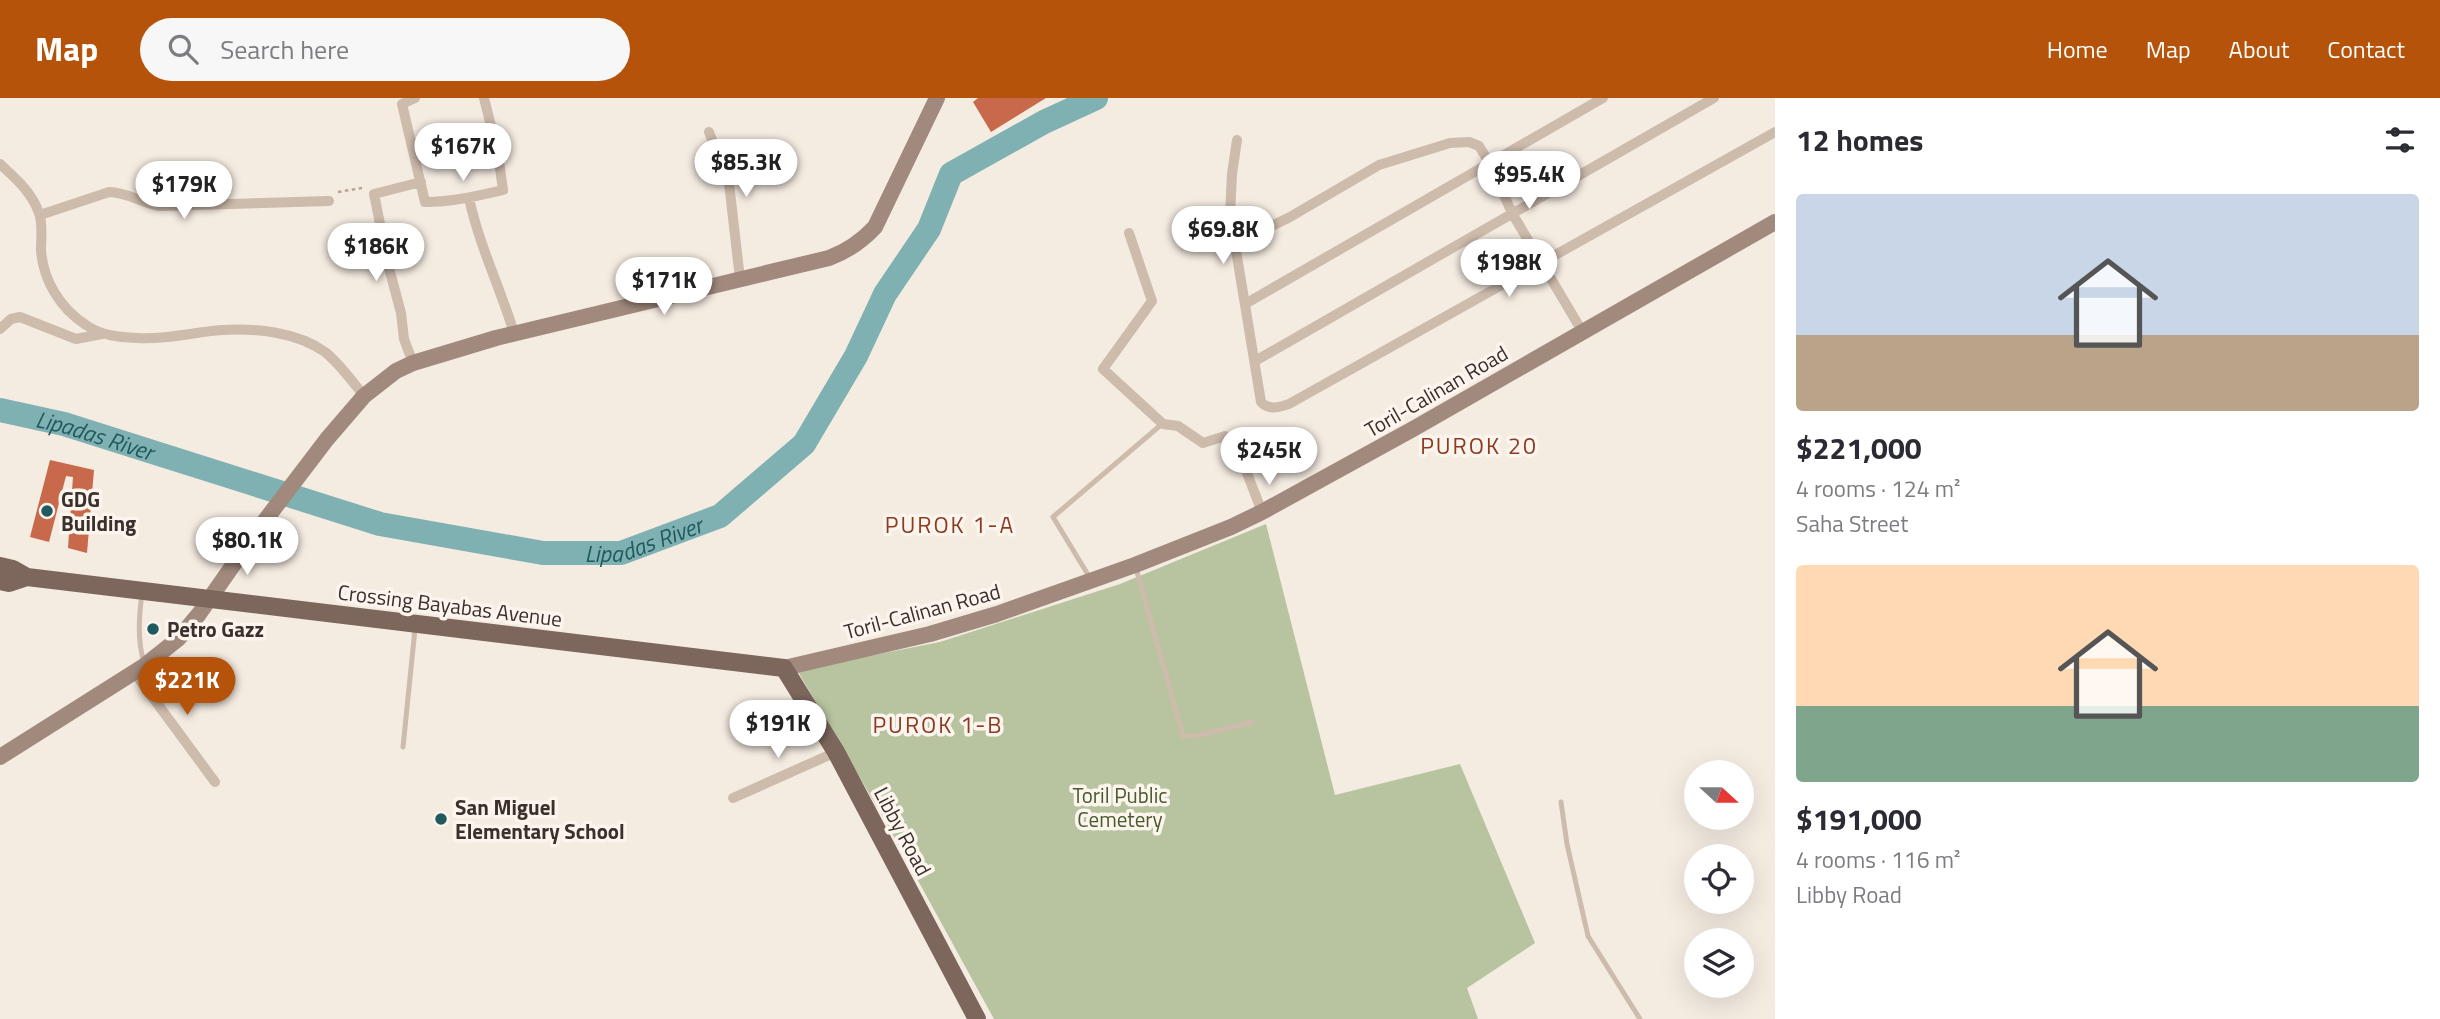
<!DOCTYPE html>
<meta charset="utf-8">
<style>
:root{--surface:#fff;--page:#f7f7f7;--text:#2b2b33;--muted:#7c7c81;--accent:#b45309}
body{margin:0;font-family:"Titillium Web",sans-serif;background:var(--page);color:var(--text);height:100vh;display:flex;flex-direction:column;font-size:26px;white-space:nowrap}
*{box-sizing:border-box;margin:0}
p{font-size:23px;color:var(--muted)}
.icon{flex:none;width:38px;height:38px;fill:none;stroke:currentColor;stroke-width:2;stroke-linecap:round;stroke-linejoin:round}
.map{position:relative;flex:1;overflow:hidden}
.panel{display:flex;flex-direction:column;background:var(--surface);width:665px}
.panel>*{flex:none}
.needle{width:46px;rotate:111deg}
.buttons{position:absolute;left:1684px;top:662px;display:grid;gap:14px}
.buttons a{display:grid;place-items:center;width:70px;height:70px;border-radius:50%;background:var(--surface);box-shadow:0 7px 28px #0002;font-size:35px}
.price{position:absolute;translate:-50% -60px;padding:0 16px;border-radius:24px;background:#fff;color:#222;font-size:23px;line-height:46px;filter:drop-shadow(0 2px 4px #0008)}
.price::after{content:'';position:absolute;left:50%;top:42px;width:21px;height:16px;margin-left:-10px;background:inherit;clip-path:polygon(0 0,100% 0,50% 100%)}
.price.active{background:var(--accent);color:#fff}
ul{padding:0;list-style:none}
li{display:grid;align-content:center;gap:14px;height:371px;padding:0 21px}
li span{display:grid;place-items:center;height:217px;border-radius:7px;color:#555}
li>.icon{margin-inline-start:auto}
span .icon{width:126px;height:126px;fill:#fffc;stroke-width:1}
li b{font-size:30px}
h2{display:flex;justify-content:space-between;align-items:center;height:84px;padding:0 21px;font-size:30px}
header{display:flex;align-items:center;gap:42px;box-sizing:border-box;height:98px;padding:0 35px;background:var(--accent);color:#fff}
header strong{font-size:33px}
nav{display:flex;gap:38px;margin-inline-start:auto;font-size:24px}
.search{width:490px;height:63px;background:var(--page);display:flex;align-items:center;gap:18px;box-sizing:border-box;padding:0 24px;border-radius:38px;color:var(--muted);font-size:26px}
main{display:flex;flex:1;min-height:0}
.map>svg:first-child{display:block}
</style>
<header>
<strong>Map</strong>
<div class="search"><svg class="icon" aria-label="search" viewBox="0 0 24 24"><circle cx="10" cy="10" r="6"/><path d="M15 15l6 6"/></svg>Search here</div>
<nav><a>Home</a><a>Map</a><a>About</a><a>Contact</a></nav>
</header>
<main>
<div class="map">
<svg width="1775" height="921" viewBox="0 0 1775 921">
<rect width="100%" height="100%" fill="#f4ebe1"/>
<path fill="#b8c4a0" d="M1266,426L1335,697L1460,666L1535,845L1467,890L1478,921H994L887,726L797,572L940,544L1120,486Z"/>
<g fill="none" stroke-linecap="round" stroke-linejoin="round">
<path stroke="#7fb0b2" stroke-width="24" id="s1" d="M0,312L64,326L380,426L543,455H621L720,418L804,346L856,258L885,196L929,131L951,76L1044,24L1096,0"/>
</g>
<path fill="#c8694b" d="M978,0H1046L991,34L973,4Z
M50,362L94,372L87,455L68,450L73,379L66,378L49,444L30,439Z"/>
<g fill="none" stroke-linecap="round" stroke-linejoin="round">
<path stroke="#b9a596" stroke-width="2.5" stroke-dasharray="3.5 3.5" stroke-linecap="butt" d="M338,94L362,90"/>
<path stroke="#cdbbac" stroke-width="5" d="M1136,470L1183,638H1195L1253,624
M1090,480L1053,419L1162,326
M142,495C139,519 137,541 144,565
M403,649L415,531
M1561,704L1567,746L1588,838L1640,921"/>
<path stroke="#cdbbac" stroke-width="10" d="M415,0L402,6L425,104C452,104 477,98 503,92L498,56L484,0
M709,34L729,85L740,181
M1237,42L1232,76L1230,116L1261,304C1269,313 1279,309 1289,306L1775,34
M0,66C16,81 31,93 39,115C43,126 41,141 41,152C43,183 61,211 86,227C102,238 119,239 137,240C167,242 193,234 222,232C256,230 297,234 325,254C340,266 352,283 364,298
M469,100C479,147 500,189 514,235
M40,117L109,94C127,94 142,105 160,108L329,103
M1129,135L1152,203L1103,271L1163,326L1178,328L1203,345L1225,338L1247,375L1262,414
M1235,146L1290,119L1379,67L1450,45L1469,44L1479,48L1490,66L1512,115L1582,233
M1245,206L1603,0
M0,231L11,221L20,219L76,241L102,236
M1255,263L1714,0
M413,265L404,241L401,215L389,170L374,96L421,84
M134,574L215,684
M733,700L836,654"/>
<path stroke="#a18a7d" stroke-width="16" d="M784,570L930,536L997,516L1135,467L1231,429L1262,414L1413,331L1775,124
M0,659L144,568L178,541L199,516L254,437L327,341L364,298L396,273L413,265L496,240L829,160C848,153 861,144 875,129L937,0"/>
<path stroke="#7d675c" stroke-width="18" d="M0,468L13,471L27,479
M0,483L9,485L27,479L784,570L836,654L977,921"/>
</g>
<g fill="#1f5a5e" stroke="#fbf5ee" stroke-width="2.5">
<circle cx="47" cy="413" r="7"/>
<circle cx="153" cy="531" r="7"/>
<circle cx="441" cy="721" r="7"/>
</g>
<g text-anchor="middle" dominant-baseline="central" stroke-width="7" stroke-linejoin="round" paint-order="stroke">
<g font-size="21" fill="#3b302b" stroke="#fbf5ee">
<text transform="translate(1436 293) rotate(-30)">Toril-Calinan Road</text>
<text transform="translate(450 507) rotate(7)">Crossing Bayabas Avenue</text>
<text transform="translate(922 513) rotate(-15)">Toril-Calinan Road</text>
<text transform="translate(903 733) rotate(62)">Libby Road</text>
</g>
<g font-size="21" font-weight="bold" fill="#3b302b" stroke="#fbf5ee" text-anchor="start">
<text x="61" y="401">GDG<tspan x="61" dy="24">Building</tspan></text>
<text x="167" y="531">Petro Gazz</text>
<text x="455" y="709">San Miguel<tspan x="455" dy="24">Elementary School</tspan></text>
</g>
<g font-size="21" fill="#4a5a2e" stroke="#fbf5ee">
<text x="1120" y="697">Toril Public<tspan x="1120" dy="24">Cemetery</tspan></text>
</g>
<g font-size="23" font-style="italic" fill="#1f5a5e" stroke="#fbf5ee">
<text stroke="none"><textPath href="#s1" startOffset="98">Lipadas River</textPath></text>
<text stroke="none"><textPath href="#s1" startOffset="665">Lipadas River</textPath></text>
</g>
<g font-size="23" letter-spacing="2" fill="#8c3b22" stroke="#fbf5ee">
<text x="1479" y="347">PUROK 20</text>
<text x="950" y="426">PUROK 1-A</text>
<text x="938" y="626">PUROK 1-B</text>
</g>
</g>
</svg>
<div class="buttons">
<a><svg class="needle" viewBox="-14 -14 28 28"><path d="M0-13l5 13h-10z" fill="#e53935"/><path d="M0 13l5-13h-10z" fill="#7c7c81"/></svg></a>
<a><svg class="icon" aria-label="locate" viewBox="0 0 24 24"><circle cx="12" cy="12" r="6"/><path d="M12 2v4M12 18v4M2 12h4M18 12h4"/></svg></a>
<a><svg class="icon" aria-label="layers" viewBox="0 0 24 24"><path d="M12 4l9 5-9 5-9-5zM3 14l9 5 9-5"/></svg></a>
</div>
<b class="price" style="left:463px;top:85px">$167K</b>
<b class="price" style="left:746px;top:101px">$85.3K</b>
<b class="price" style="left:1529px;top:113px">$95.4K</b>
<b class="price" style="left:184px;top:123px">$179K</b>
<b class="price" style="left:1223px;top:168px">$69.8K</b>
<b class="price" style="left:376px;top:185px">$186K</b>
<b class="price" style="left:1509px;top:201px">$198K</b>
<b class="price" style="left:664px;top:219px">$171K</b>
<b class="price" style="left:1269px;top:389px">$245K</b>
<b class="price" style="left:247px;top:479px">$80.1K</b>
<b class="price active" style="left:187px;top:619px">$221K</b>
<b class="price" style="left:778px;top:662px">$191K</b>
</div>
<section class="panel">
<h2>12 homes<svg class="icon" aria-label="filters" viewBox="0 0 24 24"><path d="M4 7h16M4 17h16"/><circle cx="9" cy="7" r="2"/><circle cx="15" cy="17" r="2"/></svg></h2>
<ul>
<li><span style="background:linear-gradient(#c9d6e8 65%,#b9a48a 0)"><svg class="icon" aria-label="home" viewBox="0 0 24 24"><path d="M3 11l9-7 9 7M6 9v11h12V9"/></svg></span><div><b>$221,000</b><p>4 rooms · 124 m²</p><p>Saha Street</p></div></li>
<li><span style="background:linear-gradient(#ffd9b3 65%,#7fa58c 0)"><svg class="icon" aria-label="home" viewBox="0 0 24 24"><path d="M3 11l9-7 9 7M6 9v11h12V9"/></svg></span><div><b>$191,000</b><p>4 rooms · 116 m²</p><p>Libby Road</p></div></li>
</ul>
</section>
</main>
